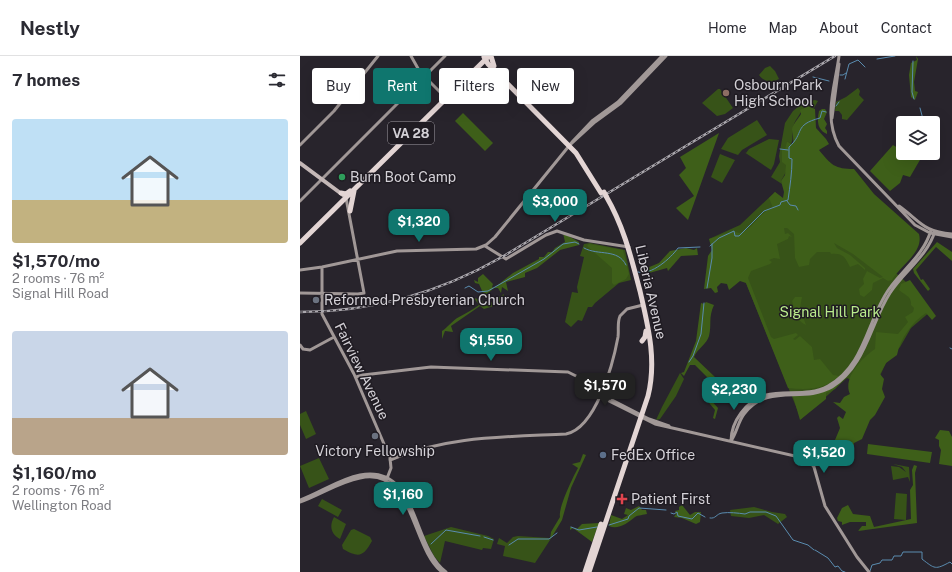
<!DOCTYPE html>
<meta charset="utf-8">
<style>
:root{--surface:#fff;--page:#f2f2f3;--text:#2b2b33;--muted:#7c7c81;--line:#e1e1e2;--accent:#0f766e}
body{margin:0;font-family:"Public Sans",sans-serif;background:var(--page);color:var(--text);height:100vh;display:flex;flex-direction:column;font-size:15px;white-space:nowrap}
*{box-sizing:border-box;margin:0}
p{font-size:13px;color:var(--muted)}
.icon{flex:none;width:22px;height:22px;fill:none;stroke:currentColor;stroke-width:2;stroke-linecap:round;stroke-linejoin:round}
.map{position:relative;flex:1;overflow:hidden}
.drawer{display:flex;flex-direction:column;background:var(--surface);width:300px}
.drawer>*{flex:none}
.hud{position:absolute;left:12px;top:12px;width:380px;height:36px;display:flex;gap:8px}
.fabs{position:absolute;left:596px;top:60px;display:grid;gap:8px}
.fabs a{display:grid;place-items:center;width:44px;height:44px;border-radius:4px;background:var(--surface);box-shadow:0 4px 16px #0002;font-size:20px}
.price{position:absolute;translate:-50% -34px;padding:0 9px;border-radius:8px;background:var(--accent);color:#fff;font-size:13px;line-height:26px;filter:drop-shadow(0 1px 2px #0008)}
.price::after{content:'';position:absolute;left:50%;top:24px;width:12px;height:9px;margin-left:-6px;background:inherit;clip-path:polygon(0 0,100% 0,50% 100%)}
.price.on{background:#222;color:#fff}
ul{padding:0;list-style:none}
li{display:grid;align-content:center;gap:8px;height:212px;padding:0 12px}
li span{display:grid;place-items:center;height:124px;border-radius:4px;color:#555}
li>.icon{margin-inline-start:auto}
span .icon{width:72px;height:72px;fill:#fffc;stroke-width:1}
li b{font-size:17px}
h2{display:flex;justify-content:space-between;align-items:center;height:48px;padding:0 12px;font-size:17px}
.tag{padding:0 14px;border-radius:4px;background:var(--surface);box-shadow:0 4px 16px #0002;font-size:14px;line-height:36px}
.tag.on{background:var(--accent);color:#fff}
header{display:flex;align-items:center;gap:24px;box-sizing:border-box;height:56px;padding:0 20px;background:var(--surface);border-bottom:1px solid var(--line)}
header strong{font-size:19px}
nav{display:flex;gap:22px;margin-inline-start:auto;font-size:14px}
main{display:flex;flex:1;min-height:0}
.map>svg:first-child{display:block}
</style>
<header>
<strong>Nestly</strong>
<nav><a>Home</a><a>Map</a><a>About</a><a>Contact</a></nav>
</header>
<main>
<section class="drawer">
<h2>7 homes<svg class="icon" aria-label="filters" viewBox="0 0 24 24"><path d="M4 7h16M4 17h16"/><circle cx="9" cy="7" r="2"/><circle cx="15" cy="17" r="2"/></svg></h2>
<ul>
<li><span style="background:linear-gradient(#bfe0f5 65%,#c2b280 0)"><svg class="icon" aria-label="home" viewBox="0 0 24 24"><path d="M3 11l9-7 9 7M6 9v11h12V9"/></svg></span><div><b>$1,570/mo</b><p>2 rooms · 76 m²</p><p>Signal Hill Road</p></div></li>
<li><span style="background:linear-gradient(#c9d6e8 70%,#b9a48a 0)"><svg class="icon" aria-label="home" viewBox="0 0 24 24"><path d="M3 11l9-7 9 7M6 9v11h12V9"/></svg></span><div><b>$1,160/mo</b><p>2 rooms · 76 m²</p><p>Wellington Road</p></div></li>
</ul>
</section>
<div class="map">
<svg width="652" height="516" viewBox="0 0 652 516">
<rect width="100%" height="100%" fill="#28242c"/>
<path fill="#375318" d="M470,10L475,15L479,23C471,27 464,26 459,19L465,12Z
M558,32L560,35L559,39L564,44L547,64L542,63V59L539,55H535L536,46L546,41Z
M418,33H420L433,52L425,58L417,60L402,47Z
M515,44L518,45L514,52L512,50L504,51C501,57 494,65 493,72C491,78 494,82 491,88L487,85L486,116L481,125L482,128L471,121L480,106L479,100L485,67L493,55L504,46Z
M457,64L467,79L442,94L438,99L421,93L428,82Z
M469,83L479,84L474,108L471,114L444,96L446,97L449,93Z
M420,98L435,104L422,127L411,121Z
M475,136L513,167L597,218L615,234L631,255L611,272L600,291L586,307L578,324L556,326L547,322L501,363L446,227L409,183L440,169Z
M290,187L325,194L331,224L319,227L295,247L292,251H288L282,265L278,264L271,271L265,266L272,236L278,237L277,231L284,201L280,200L284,188Z
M380,317L384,323L376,340L360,363L356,364L362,351Z
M6,355L16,378L6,383L0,369V358Z
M19,402L29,423L9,432L0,410Z
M593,408L609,411L610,426L608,421L593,424L591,410L599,411L606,416L602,411Z
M596,437L607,438L606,464L594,463Z
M22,443L42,454L38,461L18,450Z
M454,451L472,456L485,458L487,461L478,468L464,459L449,462L431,460L430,454Z
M34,461L46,468L40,483C31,478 29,470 34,461Z
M151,471L188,480L194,483L191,493L183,492L182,494L145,485L140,507L134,500L124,480Z
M54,473L70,481L72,485C63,501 59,502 43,493L42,489L51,474Z
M218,480L249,482L250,484L235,507L203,500L205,490L197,488L199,482L207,487L213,481Z"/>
<path fill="#3e5f19" d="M616,0L618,3L614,26L615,35L618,36L615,44L611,41L609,19L611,7L617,4Z
M508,50L515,53L516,72L526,83L529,88L519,94C531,109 535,113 554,113L574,138L619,178C624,196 600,210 592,224L588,225L583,222L573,227L572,234L564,241L560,239L559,233L564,228L563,223L567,215L580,222L583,221L553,198L534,187L537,192L550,199L565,212V214L558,208L550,211C545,201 543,197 531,198L530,196H517L510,203L509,209L499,211L495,202L494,178L487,172H484L485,178L488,177L492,181L489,180L488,183L477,188L480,203L474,202L469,204L472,206L470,208L451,215L448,222L471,281L474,283L496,277L498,279L493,283L495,284L500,280L512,291L514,304L520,303L533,319L539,320C525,334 507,334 488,332L446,227L440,225L429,234L427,228L421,227L417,231L418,236L415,237L411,232L404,233L408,200L412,194L409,183L433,175L439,177C454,174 458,156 473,152L469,142L475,136L483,142L484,136L481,125L485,119L486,109L482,106V94H485L487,85L491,88L493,87C494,82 492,78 492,73C493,68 498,63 501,58L500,54Z
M522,53H525L527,56L524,63L527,68L525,72L527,75V78C517,74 517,65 519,55Z
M163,57L193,87L185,95L155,65Z
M419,77L388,164L376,152L394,140L379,119L386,112L380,101Z
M593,89L603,95V97H607L618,104L622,97H624L610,121L603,119L600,127L590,135L570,115Z
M263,177L279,186V189L260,194L237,212L225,217V221L206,226L208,235L202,231L201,237L198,232H194L187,238L183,237L179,228L175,227L174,224L178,226V222L183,218L193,228L192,231L194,232L213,217L239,203V201H244L248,196H252L255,192L265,186Z
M637,186L652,196V205L636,191L616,214L621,224L623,223L630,233L628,235L614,217L613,213Z
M289,188L323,194L329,218L326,223L314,229L312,227V212L287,190Z
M386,192L394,194L397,192L398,199L381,200L368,215L367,212L342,219L340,215L359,207L370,195Z
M610,224L636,260L632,264L626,257C612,266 600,283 597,299L586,307L580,318L584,323L582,333L585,341L575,359L570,364L562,383L554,387L552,396C542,397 536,388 527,389L535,384L540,372L537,362L539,360L543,363L546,356L533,346L540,347L544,341L550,338C542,322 564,300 575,293L576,276L598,278L608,266L605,261L613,256L614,252L611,249C612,240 604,239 599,234L601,228Z
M204,238C202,249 193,250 184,253L180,250L151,270L153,276L145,275L142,283V275C147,272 153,264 159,261C166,257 172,254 179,249L174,242L181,244L186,250Z
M495,241H502L500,252L506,269C496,265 495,254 492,245Z
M406,246L414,249C408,262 412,268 409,280C407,288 397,293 394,301L415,321L409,342L418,352L415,363L413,362L415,354L405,342L406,334L411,325L395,309H390L384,320L381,317L384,316L396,285L401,247L404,248Z
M546,321L535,333L526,337V343L500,364L493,340C518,340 526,336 546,321Z
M640,374L649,375L652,381V410L639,408L641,394L639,390V384L635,382Z
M568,388L632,396L630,407L567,398Z
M283,398L286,399L271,432L262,464L250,484L251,476L260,461C258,452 273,421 278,412L272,408L280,406Z
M614,409L617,410L615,417L617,467L558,475L562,470H566V466H550L542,469V466L538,465L537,462L542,452L548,449L553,458L570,460L574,471L611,463L610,434L613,429L612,414Z
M382,449L390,459L395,456H401L400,466L396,468L382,462L374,461L376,458L375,455L379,454V451Z
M339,450L342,454H346L347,458C344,459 338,459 335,461C328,467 318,474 309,470L311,459L322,463L328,459L324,458L326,452L331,454Z
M299,467L292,486L273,472L270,474V471L277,473L282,468Z"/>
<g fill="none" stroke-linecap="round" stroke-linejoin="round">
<path stroke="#5a8cb0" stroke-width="1" d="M577,3L595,0
M613,5L612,36L614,43
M540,19H543L546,17
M513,21L529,25
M545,23L549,8L558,4L565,11
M536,50L539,46
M620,52L624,67
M480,93L488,94
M487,145L490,149L496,150L498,154
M410,190L419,182L434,175L435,180H439L464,155L480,149L481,146L488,144C490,130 492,117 492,103L489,102V91C505,77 493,69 520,62L522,55L526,56
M284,192C298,200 318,192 326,209
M338,216C351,220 371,202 378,192L400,191
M165,232L169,230L178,236L188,235L244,203L263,188L275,186L279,188
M407,232L412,202V188
M650,292L652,293
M389,306L393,300L401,278L404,247
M371,457L374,458L377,456L378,460L392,463L398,457L405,461
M410,462C416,463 416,458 422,457C429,456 438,457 445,458L450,456H466L476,460L493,484L508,489L514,494
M309,469L328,463L329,460L339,452L366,454
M271,471L279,474L297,471
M184,481L193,484
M131,488L146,474L180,480
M209,489L218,483H249L257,477
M515,494L528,502L535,511L538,510L542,515L545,516
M570,515L572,509L580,507L582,504H592L594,500H601L603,496H622V503C635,513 635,514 650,506L652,508"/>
<path stroke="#a19897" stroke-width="3" d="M111,0L120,16L146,42
M539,0C535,31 523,61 539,90L615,169L630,177L652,181
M532,62L539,8
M271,88L295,66L321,47L366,0
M0,89L34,55L78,0
M0,145L145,0
M599,150C620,165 623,176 652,178
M185,190L206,203L246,179L257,175L284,184L329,191
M22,211V258L54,318L90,402L91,412L86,425
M0,214L22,211L97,195L176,193L186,189L195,181L273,85L292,65L318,46L362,0
M0,237L58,238L64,237L46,142
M0,289L3,293L10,294L34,281
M56,321L63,319L131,311L268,316L278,321L301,341L355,368L508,403L514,411L525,450L557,501L569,516
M312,344L349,363L369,370
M431,385C437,376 438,366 444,358C469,326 502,348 532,331C566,310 570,268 590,237C604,215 627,201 635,175
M431,385C431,375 435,365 441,357C466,323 499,346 528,330C565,310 567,264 589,233C603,213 624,199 631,174
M90,404C146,380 206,381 266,378C296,372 313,308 318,281C319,274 317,267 320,260L327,253L343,249
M0,444C20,437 39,423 60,419C119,408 111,490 146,516
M0,446C20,439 39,426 60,422C114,410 111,492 142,516"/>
<path stroke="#c4b8b7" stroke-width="4" d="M0,107L43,139"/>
<path stroke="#e3d5d4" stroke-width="5" d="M191,0L194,10
M184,1L188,8L276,97L301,137
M41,137L46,138L50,135
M50,155L54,135
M0,187L189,0
M342,285L345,281L346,275
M285,516L301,468
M289,516L348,340C357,304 348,270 340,235C331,201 324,171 306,140"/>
<defs>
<path id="rail" d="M0,256C72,256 139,237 202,201L535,0"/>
</defs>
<use href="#rail" stroke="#aba8ae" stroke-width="2.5"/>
<use href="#rail" stroke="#1f1b22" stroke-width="1" stroke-dasharray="3" stroke-linecap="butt"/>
<path stroke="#e3d5d4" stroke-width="5" d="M304,136L306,140"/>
</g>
<circle fill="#8d6e63" stroke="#1f1b22" stroke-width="1.5" cx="426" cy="37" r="4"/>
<circle fill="#2e9e5b" stroke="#1f1b22" stroke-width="1.5" cx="42" cy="121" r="4"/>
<g fill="#6b7280" stroke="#1f1b22" stroke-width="1.5">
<circle cx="16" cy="244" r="4"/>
<circle cx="75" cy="380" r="4"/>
</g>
<circle fill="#5c6f8a" stroke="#1f1b22" stroke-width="1.5" cx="303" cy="399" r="4"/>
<path fill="#e0444e" stroke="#1f1b22" stroke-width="1.5" d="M320 437h4v4h4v4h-4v4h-4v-4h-4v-4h4z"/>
<g text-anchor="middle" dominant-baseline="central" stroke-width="3" stroke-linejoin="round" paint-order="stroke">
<rect fill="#1f1b22" stroke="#9e9aa1" stroke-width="1" x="88" y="66" width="46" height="22" rx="3"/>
<g font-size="13" font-weight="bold" fill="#d4d1d7">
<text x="111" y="77">VA 28</text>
</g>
<g font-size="14" fill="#d4d1d7" stroke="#1f1b22" text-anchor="start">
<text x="434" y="29">Osbourn Park<tspan x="434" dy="16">High School</tspan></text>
<text x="50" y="121">Burn Boot Camp</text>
<text x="24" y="244">Reformed Presbyterian Church</text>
<text x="75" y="395" text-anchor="middle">Victory Fellowship</text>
<text x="311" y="399">FedEx Office</text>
<text x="331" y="443">Patient First</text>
</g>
<g font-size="14" fill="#d4d1d7" stroke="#1f1b22">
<text transform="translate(351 236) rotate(77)">Liberia Avenue</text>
<text transform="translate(62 315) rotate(64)">Fairview Avenue</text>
</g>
<g font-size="14" fill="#b9eb8c" stroke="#1f1b22">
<text x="530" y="256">Signal Hill Park</text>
</g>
</g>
</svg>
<div class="fabs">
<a><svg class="icon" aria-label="layers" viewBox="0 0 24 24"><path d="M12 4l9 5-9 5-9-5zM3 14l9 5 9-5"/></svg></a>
</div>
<b class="price" style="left:255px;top:167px">$3,000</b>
<b class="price" style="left:119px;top:187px">$1,320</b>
<b class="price" style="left:191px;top:306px">$1,550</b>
<b class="price on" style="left:305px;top:351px">$1,570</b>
<b class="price" style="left:434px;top:355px">$2,230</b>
<b class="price" style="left:524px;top:418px">$1,520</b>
<b class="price" style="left:103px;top:460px">$1,160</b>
<div class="hud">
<a class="tag">Buy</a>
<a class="tag on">Rent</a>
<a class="tag">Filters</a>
<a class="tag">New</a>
</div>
</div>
</main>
